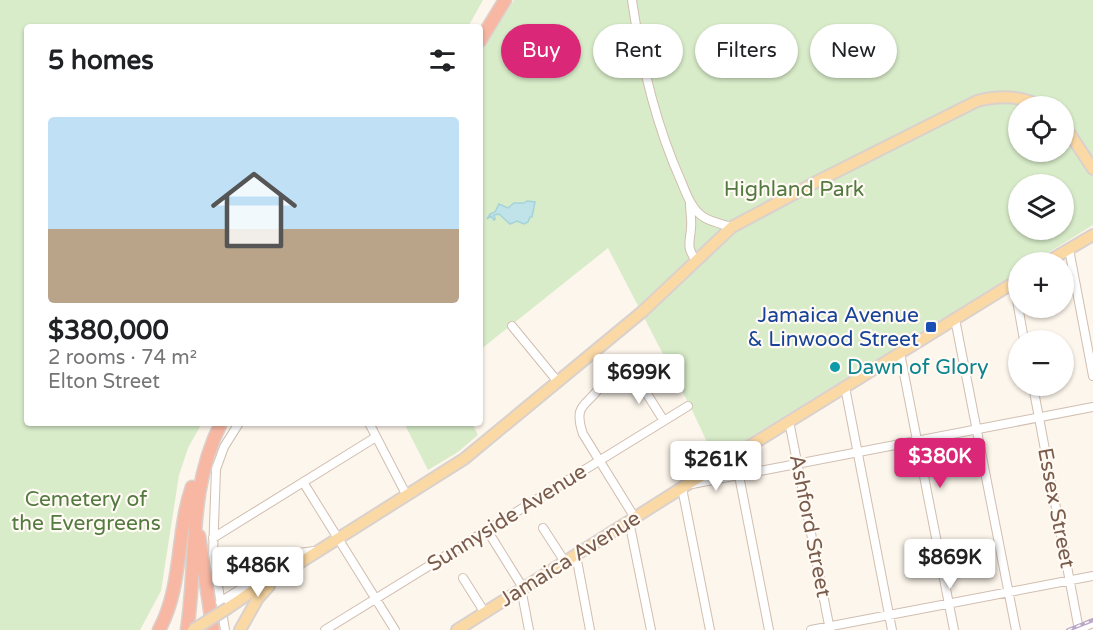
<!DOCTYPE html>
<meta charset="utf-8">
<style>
:root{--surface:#fff;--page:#f6f6f6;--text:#202124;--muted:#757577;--accent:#db2777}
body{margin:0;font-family:"Varela Round",sans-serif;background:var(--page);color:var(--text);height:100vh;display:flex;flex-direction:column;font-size:22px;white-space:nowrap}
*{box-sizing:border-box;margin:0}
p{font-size:20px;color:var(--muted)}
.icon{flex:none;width:33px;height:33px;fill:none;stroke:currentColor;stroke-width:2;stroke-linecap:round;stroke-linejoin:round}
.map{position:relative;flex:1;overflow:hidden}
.panel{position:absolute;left:24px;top:24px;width:459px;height:402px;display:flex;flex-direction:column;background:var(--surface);border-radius:6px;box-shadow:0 2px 4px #0004}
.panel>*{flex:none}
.hud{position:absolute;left:501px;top:24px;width:501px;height:54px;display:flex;gap:12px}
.buttons{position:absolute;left:1008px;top:96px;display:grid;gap:12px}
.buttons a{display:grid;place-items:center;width:66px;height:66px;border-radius:50%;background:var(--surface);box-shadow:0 2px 4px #0004;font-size:30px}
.price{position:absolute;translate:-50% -51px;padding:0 14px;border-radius:6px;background:#fff;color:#222;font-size:20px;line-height:39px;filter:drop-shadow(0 2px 3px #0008)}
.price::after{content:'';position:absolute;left:50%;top:36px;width:18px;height:14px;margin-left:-9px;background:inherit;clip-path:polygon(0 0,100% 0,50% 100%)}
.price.active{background:var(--accent);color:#fff}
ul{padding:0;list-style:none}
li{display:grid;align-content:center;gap:12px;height:318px;padding:0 24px}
li span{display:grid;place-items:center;height:186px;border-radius:6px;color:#555}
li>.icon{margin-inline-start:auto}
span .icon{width:108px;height:108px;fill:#fffc;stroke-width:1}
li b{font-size:26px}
h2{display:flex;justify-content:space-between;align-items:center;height:72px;padding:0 24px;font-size:26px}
.tag{padding:0 21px;border-radius:27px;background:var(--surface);box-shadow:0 2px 4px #0004;font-size:21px;line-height:54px}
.tag.active{background:var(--accent);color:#fff}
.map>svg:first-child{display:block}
</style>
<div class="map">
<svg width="1093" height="630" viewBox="0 0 1093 630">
<rect width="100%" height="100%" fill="#fdf6ec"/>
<path fill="#d8ecc9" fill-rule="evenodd" d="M0,0H483L468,27H27V423H202L188,448L179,475L161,591L140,630H0Z
M514,0H1093V225L1033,262H1018V272L715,459L691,408L608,248L480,350V53ZM1018,106H1064V152H1018ZM1018,184H1064V230H1018Z
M404,423H472L478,435L458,452L428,470Z"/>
<path fill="#bfe3e8" stroke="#a5d3da" stroke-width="1.5" d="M527,201L535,202L532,217H530L528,222L524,224L517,221L510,224L499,214L494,215L495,219L494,220L491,216L487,219L490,214L495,212L499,204L508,208L514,203H524Z"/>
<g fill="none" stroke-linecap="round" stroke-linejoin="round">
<defs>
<path id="minor" d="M632,0C641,63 655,123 681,181C686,193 691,208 702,216C710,222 722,224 732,227
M690,204C690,212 692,220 691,228C690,242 686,248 696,260
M1069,249L1093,376
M1014,283L1024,340
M955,319L1016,630
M512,326L558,382
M900,353L954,630
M600,372L601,385C589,406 572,402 583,434L635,518
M635,375L664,421
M1033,386L1079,630
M845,387L892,630
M789,421L830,630
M369,423L407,496
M735,455L769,630
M303,482L395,630
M692,484L1093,407
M682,488L710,630
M629,521L651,630
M543,528L565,562
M487,530L520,583L529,630
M213,538L376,437
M576,555L590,630
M463,578L485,613
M220,602L299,553L314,551
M225,630L213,554L216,469L224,447L239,423
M325,630L688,406
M811,630L1093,576
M1077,630L1093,623"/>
<path id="major" d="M1064,125L1093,169
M1047,262L1093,235
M228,608L270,579L285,572L464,459L642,312L732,227L818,181L977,101C999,95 1021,96 1041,106
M240,630L258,598L269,586
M457,630L688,484L1018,280"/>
<path id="highway" d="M480,41L505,0
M199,536L213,630
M159,630C183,586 176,533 192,487
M187,630C198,557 187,492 221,423"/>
</defs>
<use href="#minor" stroke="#d1beb0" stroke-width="10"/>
<use href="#major" stroke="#dad1cd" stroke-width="14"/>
<use href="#highway" stroke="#dad1cd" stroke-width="15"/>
<use href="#minor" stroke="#fff" stroke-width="8"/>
<use href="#major" stroke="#fbd9a5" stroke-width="10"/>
<use href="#highway" stroke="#f7b7a3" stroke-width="12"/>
<defs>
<path id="rail" d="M1068,630L1093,620"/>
</defs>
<use href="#rail" stroke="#b9a8c9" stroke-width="4"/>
<use href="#rail" stroke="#fffaf3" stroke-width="1.5" stroke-dasharray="4.5" stroke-linecap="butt"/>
<defs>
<path id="major-bridge" d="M193,630L228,608"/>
</defs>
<use href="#major-bridge" stroke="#dad1cd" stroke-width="14" stroke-linecap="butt"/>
<use href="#major-bridge" stroke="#fbd9a5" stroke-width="10"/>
</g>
<rect fill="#1a4fb4" stroke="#fffaf3" stroke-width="2" x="925" y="321" width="12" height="12" rx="3"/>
<circle fill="#0f9aa8" stroke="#fffaf3" stroke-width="2" cx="835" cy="367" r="6"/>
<g text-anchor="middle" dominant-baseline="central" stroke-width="4.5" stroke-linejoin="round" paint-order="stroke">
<g font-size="21" fill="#537a41" stroke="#fffaf3">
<text x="794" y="189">Highland Park</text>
<text x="86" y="499">Cemetery of<tspan x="86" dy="24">the Evergreens</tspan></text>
</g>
<g font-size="21" fill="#164399" stroke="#fffaf3" text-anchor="end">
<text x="919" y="315">Jamaica Avenue<tspan x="919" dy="24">&amp; Linwood Street</tspan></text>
</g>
<g font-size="21" fill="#0d838f" stroke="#fffaf3" text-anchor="start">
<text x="847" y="367">Dawn of Glory</text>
</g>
<g font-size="21" fill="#7a5c4d" stroke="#fffaf3">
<text transform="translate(1056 508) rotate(79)">Essex Street</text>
<text transform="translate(507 518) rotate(-32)">Sunnyside Avenue</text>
<text transform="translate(810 526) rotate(79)">Ashford Street</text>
<text transform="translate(570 559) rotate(-32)">Jamaica Avenue</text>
</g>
</g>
</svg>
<div class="buttons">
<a><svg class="icon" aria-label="locate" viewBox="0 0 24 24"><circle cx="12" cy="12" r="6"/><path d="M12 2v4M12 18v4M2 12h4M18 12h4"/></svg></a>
<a><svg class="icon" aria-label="layers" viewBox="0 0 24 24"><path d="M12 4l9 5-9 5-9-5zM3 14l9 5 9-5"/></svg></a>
<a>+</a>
<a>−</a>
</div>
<b class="price" style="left:639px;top:405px">$699K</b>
<b class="price active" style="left:940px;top:489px">$380K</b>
<b class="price" style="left:716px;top:492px">$261K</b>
<b class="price" style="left:950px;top:590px">$869K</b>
<b class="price" style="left:258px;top:598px">$486K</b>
<div class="hud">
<a class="tag active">Buy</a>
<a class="tag">Rent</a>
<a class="tag">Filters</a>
<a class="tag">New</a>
</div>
<section class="panel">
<h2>5 homes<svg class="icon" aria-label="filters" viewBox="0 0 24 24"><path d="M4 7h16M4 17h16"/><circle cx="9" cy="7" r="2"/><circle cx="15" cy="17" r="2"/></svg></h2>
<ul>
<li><span style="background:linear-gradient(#bfe0f5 60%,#b9a48a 0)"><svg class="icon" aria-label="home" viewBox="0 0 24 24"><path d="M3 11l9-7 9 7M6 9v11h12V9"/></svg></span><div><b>$380,000</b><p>2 rooms · 74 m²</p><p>Elton Street</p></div></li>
</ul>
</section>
</div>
